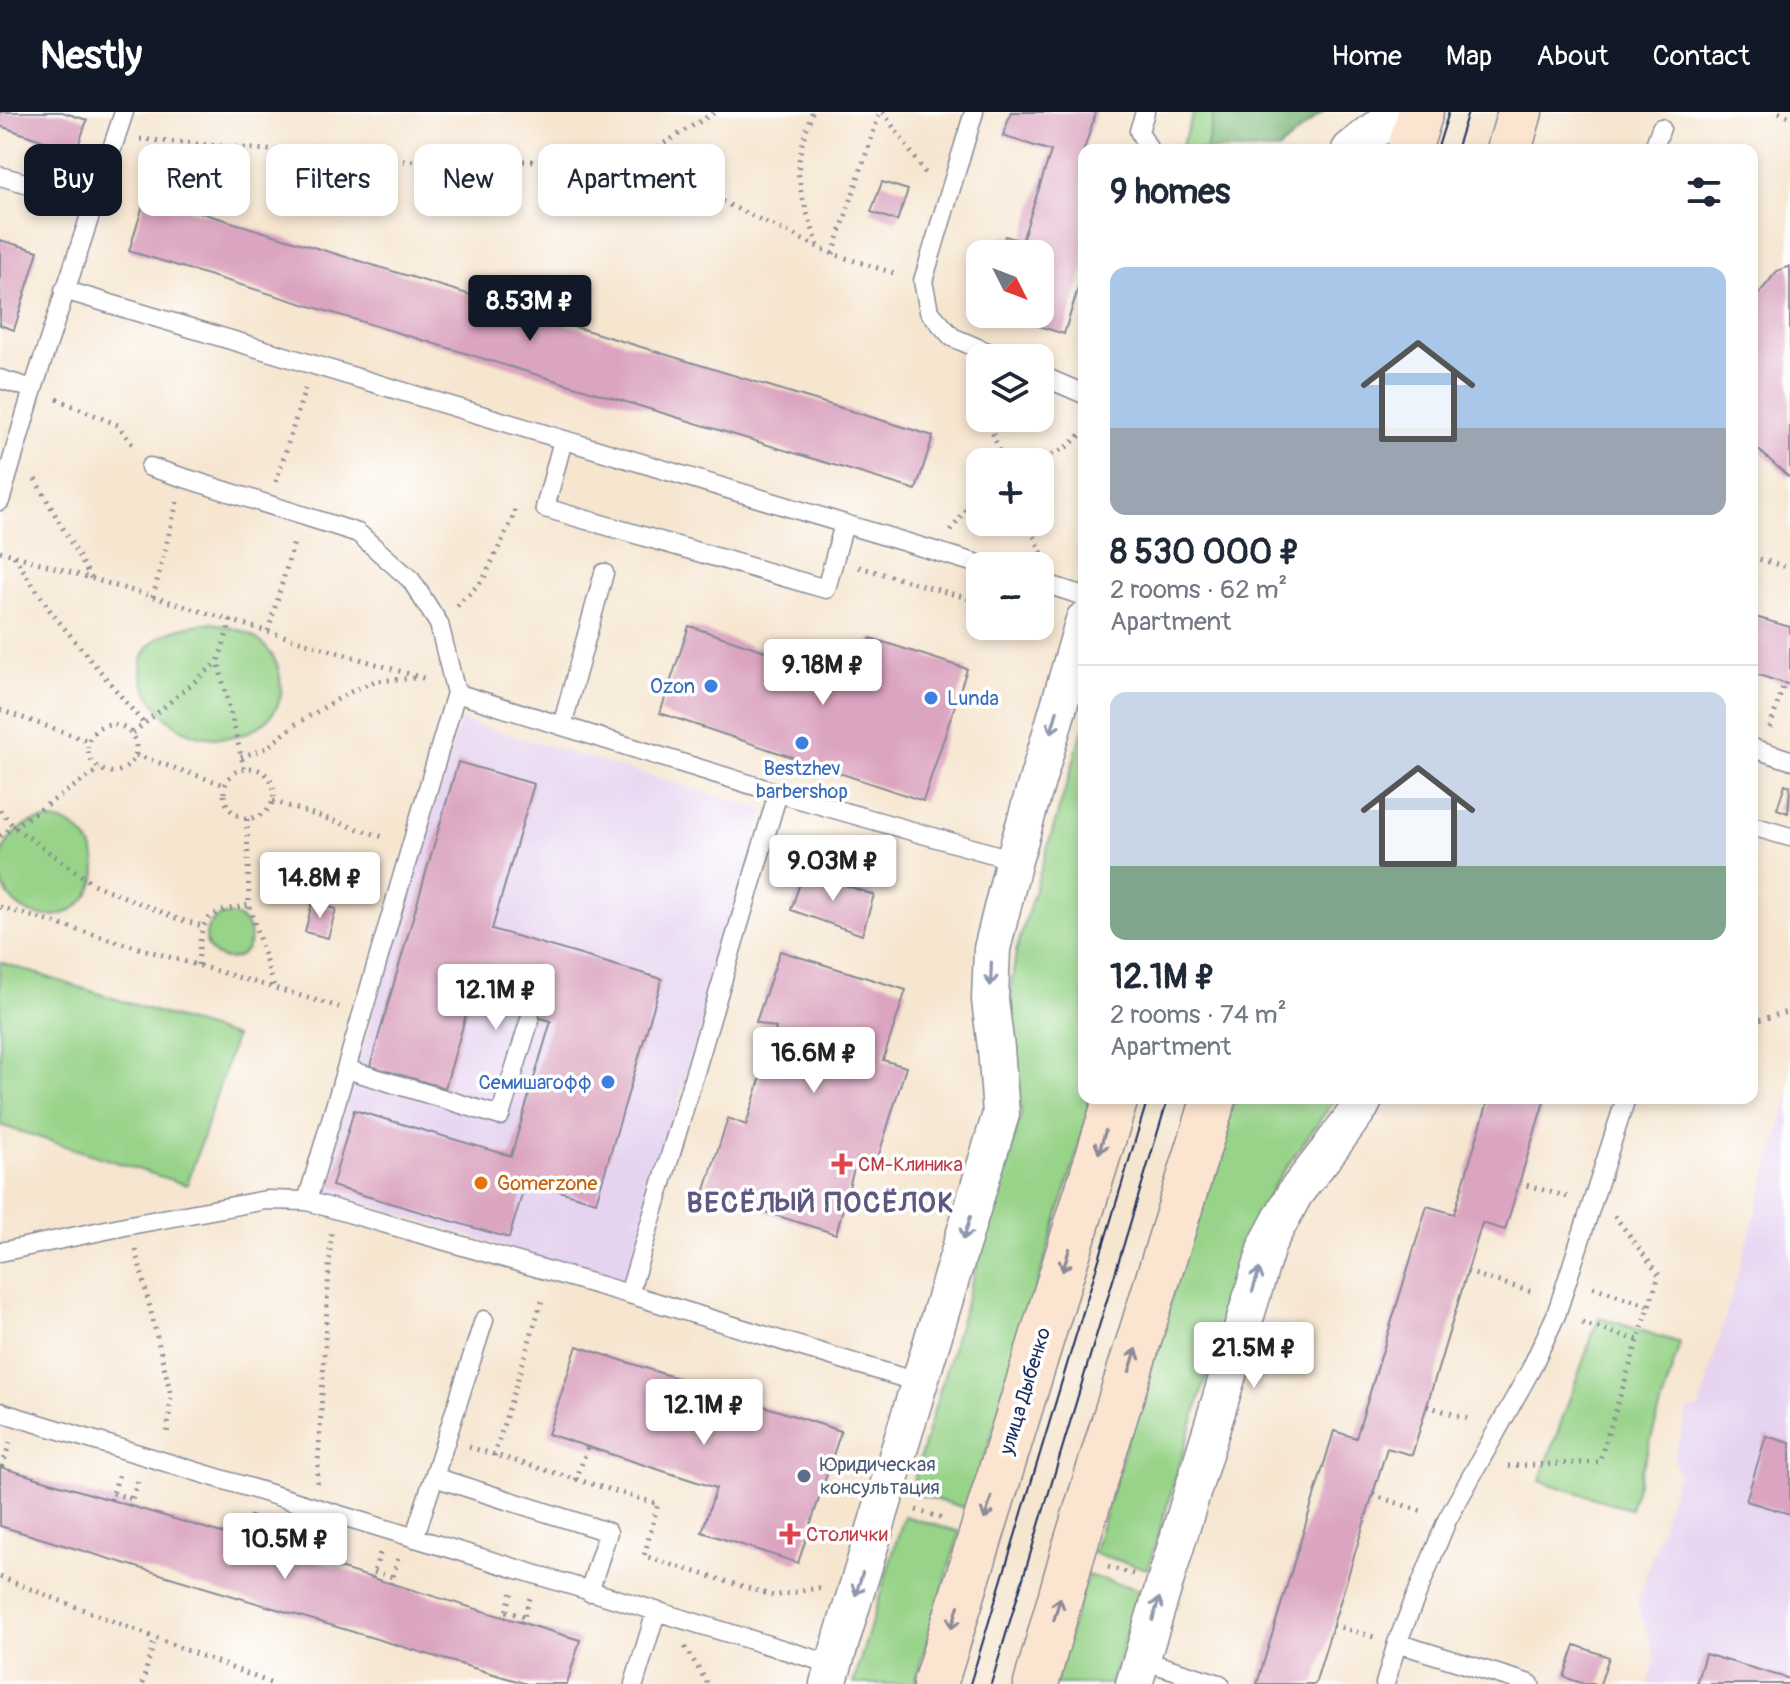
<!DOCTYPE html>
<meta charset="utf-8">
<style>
:root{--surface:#fff;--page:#f6f6f7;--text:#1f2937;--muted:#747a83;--line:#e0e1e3;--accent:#111827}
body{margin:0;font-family:Pangolin,sans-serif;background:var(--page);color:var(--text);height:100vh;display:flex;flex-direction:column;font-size:30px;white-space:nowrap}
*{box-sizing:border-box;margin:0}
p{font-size:26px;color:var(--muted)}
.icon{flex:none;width:44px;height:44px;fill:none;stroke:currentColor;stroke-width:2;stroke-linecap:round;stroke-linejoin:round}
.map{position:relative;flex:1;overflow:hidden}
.details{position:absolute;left:1078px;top:32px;width:680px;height:960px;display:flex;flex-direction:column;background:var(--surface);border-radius:16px;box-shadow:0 4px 12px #0003}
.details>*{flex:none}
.hud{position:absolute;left:24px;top:32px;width:760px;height:72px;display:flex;gap:16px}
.needle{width:52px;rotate:132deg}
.fabs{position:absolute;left:966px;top:128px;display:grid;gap:16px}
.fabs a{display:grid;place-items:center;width:88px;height:88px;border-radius:16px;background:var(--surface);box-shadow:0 4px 12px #0003;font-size:40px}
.price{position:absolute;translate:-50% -68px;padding:0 18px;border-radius:8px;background:#fff;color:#222;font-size:26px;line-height:52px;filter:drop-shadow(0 2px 4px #0008)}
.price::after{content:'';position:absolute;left:50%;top:48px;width:24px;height:18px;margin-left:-12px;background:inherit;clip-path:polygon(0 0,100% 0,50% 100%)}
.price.active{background:var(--accent);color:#fff}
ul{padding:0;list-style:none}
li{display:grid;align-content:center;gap:16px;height:424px;padding:0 32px}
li+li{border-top:2px solid var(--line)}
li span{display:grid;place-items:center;height:248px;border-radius:16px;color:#555}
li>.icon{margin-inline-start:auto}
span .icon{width:144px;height:144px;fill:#fffc;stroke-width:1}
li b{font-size:34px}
h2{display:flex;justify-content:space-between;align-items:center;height:96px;padding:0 32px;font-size:34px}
.chip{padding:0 28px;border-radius:16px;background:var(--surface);box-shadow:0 4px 12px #0003;font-size:28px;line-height:72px}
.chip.active{background:var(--accent);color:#fff}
header{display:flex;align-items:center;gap:48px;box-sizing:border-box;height:112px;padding:0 40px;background:var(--accent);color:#fff}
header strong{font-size:38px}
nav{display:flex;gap:44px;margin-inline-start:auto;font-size:28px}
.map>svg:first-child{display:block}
</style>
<header>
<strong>Nestly</strong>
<nav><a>Home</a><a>Map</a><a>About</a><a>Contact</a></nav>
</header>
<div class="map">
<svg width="1790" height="1572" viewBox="0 0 1790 1572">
<rect width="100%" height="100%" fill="#fff"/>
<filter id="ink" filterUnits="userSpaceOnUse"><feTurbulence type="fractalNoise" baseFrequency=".0125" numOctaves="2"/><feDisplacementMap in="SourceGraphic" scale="16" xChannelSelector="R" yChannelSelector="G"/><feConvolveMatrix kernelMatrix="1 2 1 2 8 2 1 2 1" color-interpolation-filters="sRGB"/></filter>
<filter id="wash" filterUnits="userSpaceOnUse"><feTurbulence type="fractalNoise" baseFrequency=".006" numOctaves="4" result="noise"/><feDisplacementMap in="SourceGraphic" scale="32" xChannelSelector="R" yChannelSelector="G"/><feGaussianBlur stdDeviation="1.8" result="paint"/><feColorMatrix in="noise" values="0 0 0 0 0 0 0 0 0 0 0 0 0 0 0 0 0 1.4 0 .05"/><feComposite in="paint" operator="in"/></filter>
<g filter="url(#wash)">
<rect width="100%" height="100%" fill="#f6e5cf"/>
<path fill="#e6d3f0" d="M460,608L765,698L625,1172L320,1077Z
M1790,981V1572H1648L1656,1547L1637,1491L1678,1361L1674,1345L1688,1298L1699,1297Z"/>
<path fill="#97d388" stroke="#598173" stroke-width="2" d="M1194,0H1322L1278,38H1180Z
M214,511C225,515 239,517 249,522C265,531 278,546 280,565C280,570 282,578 281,583C272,623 220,635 186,619C172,613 159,599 151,586C120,533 169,513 214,511Z
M1084,615V986H1094L969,1397L910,1380L1021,1003L1010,885L1016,840Z
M0 756a48 48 0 1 1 96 0a48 48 0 1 1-96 0Z
M206 825a22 22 0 1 1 44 0a22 22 0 1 1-44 0Z
M0,850L235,925L187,1073L0,1013Z
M1231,986H1336L1275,1071L1249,1123L1148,1457L1093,1441Z
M1599,1205L1680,1231L1630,1397L1540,1369Z
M904,1404L960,1420L914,1572H853Z
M1087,1463L1140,1478L1111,1572H1054Z"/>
<path fill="#79b574" stroke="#4a7269" stroke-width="2" d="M1214,0H1322L1278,38H1206Z"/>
<g id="blocks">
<path fill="#dba4c0" d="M0,0H62L87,8L76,40L0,14Z
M1011,0H1096L1083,41L1084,157L1064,222L1004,203L1040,202V142H1000L1005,124L1022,129L1051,39L1003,24Z
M882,70L908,78L897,109L871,100Z
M146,84L933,324L916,378L129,139Z
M0,128L38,139L14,218L0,213Z
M1790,154V366L1752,332V190L1777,159Z
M1752,504L1790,515V573L1752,561Z
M689,514L856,569L871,526L967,557L923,689L660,601Z
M458,650L534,672L492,817L662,867L596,1090L526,1069L509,1126L332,1074L354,998L511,1044L551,909L471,886L445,976L370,954Z
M1785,672L1790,674L1788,701L1777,697Z
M804,759L874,783L862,823L791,798Z
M312,791L336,797L328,826L305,820Z
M780,839L906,878L883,948L906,955L876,1052L857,1046L836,1122L704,1081L728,1006L746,1013L776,916L756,910Z
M1489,986H1545L1505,1118L1482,1111L1412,1343L1387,1336L1315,1572H1257L1334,1319L1356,1326L1427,1094L1454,1102Z
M577,1234L841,1319L798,1451L702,1420L716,1376L548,1322Z
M1766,1324L1790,1331V1402L1746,1389Z
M0,1355L580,1528L567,1572H527L0,1414Z
M1575,1533L1609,1545L1600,1572H1584L1564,1565Z
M1705,1542L1790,1567V1572H1696Z"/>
</g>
</g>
<g filter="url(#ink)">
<use href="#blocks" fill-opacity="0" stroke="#888a96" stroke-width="2"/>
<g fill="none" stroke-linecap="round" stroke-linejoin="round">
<defs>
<path id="service" d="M974,0L923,169L929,199L952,225L1001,246
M1145,0L1139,19L1149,38
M1653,38L1661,16
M0,64L93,90
M64,178L985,454
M1040,263L1084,282
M0,267L33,277
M563,328L545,396L826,477L844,412
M150,355L358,421L411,468L439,512L456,581
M0,389L33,277L124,0
M1040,470L1084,484
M562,614L604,461
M1752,636L1790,648
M1752,714L1790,725
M530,907L500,1004L346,957L456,581L778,681
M346,957L307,1089L629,1182
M0,1140L130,1113L266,1088L307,1089
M920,1271L629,1182L778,681L1014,748
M0,1300L834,1553
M434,1365L484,1208
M414,1426L434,1365L608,1420L589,1480
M1397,1531L1530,1572
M1141,1548L1220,1572
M634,1572L656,1500
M1385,1572L1397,1531L1447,1408L1530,1259L1556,1203L1626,986"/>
<path id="minor" d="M1350,38L1397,0
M828,1572L1001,1002L996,936L990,888L992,837L1014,748L1084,508
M1134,1572L1268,1131L1295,1081L1328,1039L1361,994L1365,986"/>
<path id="secondary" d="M1409,38L1421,0
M1509,38L1520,0
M935,1572L1116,986
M1036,1572L1072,1444L1214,986"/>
</defs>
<use href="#service" stroke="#888a96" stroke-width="21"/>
<use href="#minor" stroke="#888a96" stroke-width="39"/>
<use href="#secondary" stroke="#888a96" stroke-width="47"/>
<path stroke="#888a96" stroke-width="5" stroke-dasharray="2 6" stroke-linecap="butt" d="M812,0C807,16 801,32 799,49C796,77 810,107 818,134
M883,0L928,65
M1779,0L1790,5
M140,27L392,49H636L833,142L897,162
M637,48L715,0
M833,142L880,0
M973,264L980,282
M57,287L118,313L134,335
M988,306L1002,350
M1038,350L1068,334L1084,320
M35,367L91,466
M276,370L305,277
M1027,410L1044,445
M951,419L967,396L980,383
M0,439L426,567
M14,444L51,500L144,612
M1752,445L1790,456
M859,455L980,490
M153,485L177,390
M457,494L483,468L512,408L516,394
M231,508L218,550L244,656
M268,519L295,427
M0,598L89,629
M88 636a24 24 0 1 1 48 0a24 24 0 1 1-48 0Z
M1770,616L1784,571
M133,621L218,550
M136,643L225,673
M241,645L267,636L296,612L348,581L375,569L417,566
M224 681a25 25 0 1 1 50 0a25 25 0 1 1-50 0Z
M273,689L386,726
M0,698L13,714L93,772L178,807L203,814
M247,707L249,793L274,876
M0,724L100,657
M0,795L339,895
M198,853C201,807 202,801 249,793
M1752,910L1790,899
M1519,1071L1568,1085
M136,1138L171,1283L167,1323
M1467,1160L1535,1181
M1593,1175L1649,1194
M1582,1211L1638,1228
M1427,1294L1472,1308
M469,1335L658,1392L644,1444L774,1484L823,1475
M494,1344L542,1188
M1508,1354L1599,1350L1659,1163L1614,1103
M2,1355L10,1330
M576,1368L588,1334
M317,1371L331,1121
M113,1381L132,1387
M1373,1383L1421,1399
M111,1388L119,1362
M130,1394L138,1368
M916,1398L945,1407
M246,1421L265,1426
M244,1428L252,1402
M262,1434L270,1408
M1108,1455L1133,1462
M374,1460L393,1465
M0,1465L273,1572
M372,1466L380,1441
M391,1472L398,1446
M506,1499L525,1505
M504,1506L512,1480
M522,1511L530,1486
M1333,1513L1374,1525
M685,1535L708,1572
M142,1572L155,1526"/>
<use href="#service" stroke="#fff" stroke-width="18"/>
<use href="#minor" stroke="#fff" stroke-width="36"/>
<use href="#secondary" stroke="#fce5d0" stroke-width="44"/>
<path stroke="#1b2f5e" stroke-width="2" d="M1437,38L1449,0
M1456,38L1468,0
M970,1572L1148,986
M991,1572L1168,986"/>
</g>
<defs><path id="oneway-shaft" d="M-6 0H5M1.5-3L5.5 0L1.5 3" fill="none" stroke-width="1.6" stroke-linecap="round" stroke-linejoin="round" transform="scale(2)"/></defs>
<g stroke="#8d97ae">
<use href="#oneway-shaft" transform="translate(1054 610) rotate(106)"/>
<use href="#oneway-shaft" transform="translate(991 862) rotate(92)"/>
<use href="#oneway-shaft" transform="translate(967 1116) rotate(107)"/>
<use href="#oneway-shaft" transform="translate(1256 1168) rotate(-73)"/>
<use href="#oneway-shaft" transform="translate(859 1472) rotate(107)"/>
<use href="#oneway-shaft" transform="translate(1156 1497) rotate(-73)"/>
</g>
<g stroke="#8c8a97">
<use href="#oneway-shaft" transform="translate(1102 1030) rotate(107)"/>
<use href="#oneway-shaft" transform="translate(1066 1148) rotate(107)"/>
<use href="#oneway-shaft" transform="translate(1133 1248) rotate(-73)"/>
<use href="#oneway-shaft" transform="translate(988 1396) rotate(107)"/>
<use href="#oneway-shaft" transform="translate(1057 1497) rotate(-74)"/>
<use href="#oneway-shaft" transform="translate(955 1505) rotate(107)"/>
</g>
</g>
<g fill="#3f7fe0" stroke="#fff" stroke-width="3">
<circle cx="711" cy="574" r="8"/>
<circle cx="931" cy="586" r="8"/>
<circle cx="802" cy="631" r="8"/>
<circle cx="608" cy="970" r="8"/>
</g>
<g fill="#e0444e" stroke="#fff" stroke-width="3">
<path d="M838 1040h8v8h8v8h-8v8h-8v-8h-8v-8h8z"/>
<path d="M786 1410h8v8h8v8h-8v8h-8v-8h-8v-8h8z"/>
</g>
<circle fill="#e8710a" stroke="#fff" stroke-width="3" cx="481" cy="1071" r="8"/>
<circle fill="#5c6f8a" stroke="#fff" stroke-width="3" cx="804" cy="1364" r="8"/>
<g text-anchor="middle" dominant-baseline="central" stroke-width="7" stroke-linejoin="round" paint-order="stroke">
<g font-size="20" fill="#366cbe" stroke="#fff" text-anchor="end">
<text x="695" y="574">Ozon</text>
<text x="947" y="586" text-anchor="start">Lunda</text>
<text x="802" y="656" text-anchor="middle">Bestzhev<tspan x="802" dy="23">barbershop</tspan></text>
<text x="592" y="970">Семишагофф</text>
</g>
<g font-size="20" fill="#be3a42" stroke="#fff" text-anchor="start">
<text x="858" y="1052">СМ-Клиника</text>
<text x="806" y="1422">Столички</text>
</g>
<g font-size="20" fill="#c56008" stroke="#fff" text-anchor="start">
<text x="497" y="1071">Gomerzone</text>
</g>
<g font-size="20" fill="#1b2f5e" stroke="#fff">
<text transform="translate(1025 1279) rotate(-73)">улица Дыбенко</text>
</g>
<g font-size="20" fill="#4e5e75" stroke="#fff" text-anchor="start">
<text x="820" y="1352">Юридическая<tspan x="820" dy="23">консультация</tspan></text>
</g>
<g font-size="28" font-weight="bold" letter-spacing="2" fill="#5e5880" stroke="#fff">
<text x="821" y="1091">ВЕСЁЛЫЙ ПОСЁЛОК</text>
</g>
</g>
</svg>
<div class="fabs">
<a><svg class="needle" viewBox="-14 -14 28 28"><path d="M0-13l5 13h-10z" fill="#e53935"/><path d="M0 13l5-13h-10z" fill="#747a83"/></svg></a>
<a><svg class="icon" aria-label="layers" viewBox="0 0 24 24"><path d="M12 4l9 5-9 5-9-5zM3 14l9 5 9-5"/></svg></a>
<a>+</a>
<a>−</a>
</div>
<b class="price active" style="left:530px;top:231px">8.53M ₽</b>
<b class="price" style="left:823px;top:595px">9.18M ₽</b>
<b class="price" style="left:833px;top:791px">9.03M ₽</b>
<b class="price" style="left:320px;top:808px">14.8M ₽</b>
<b class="price" style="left:496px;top:920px">12.1M ₽</b>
<b class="price" style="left:814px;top:983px">16.6M ₽</b>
<b class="price" style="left:1254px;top:1278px">21.5M ₽</b>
<b class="price" style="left:704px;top:1335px">12.1M ₽</b>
<b class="price" style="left:285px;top:1469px">10.5M ₽</b>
<div class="hud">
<a class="chip active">Buy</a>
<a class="chip">Rent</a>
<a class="chip">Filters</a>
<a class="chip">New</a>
<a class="chip">Apartment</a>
</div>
<section class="details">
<h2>9 homes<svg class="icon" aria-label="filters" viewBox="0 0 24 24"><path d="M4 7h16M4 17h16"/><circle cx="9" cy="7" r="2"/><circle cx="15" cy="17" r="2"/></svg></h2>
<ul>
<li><span style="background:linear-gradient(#a9c7e8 65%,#9aa5b1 0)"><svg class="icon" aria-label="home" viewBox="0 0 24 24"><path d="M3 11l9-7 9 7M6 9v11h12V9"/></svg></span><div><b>8 530 000 ₽</b><p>2 rooms · 62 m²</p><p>Apartment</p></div></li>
<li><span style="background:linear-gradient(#c9d6e8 70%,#7fa58c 0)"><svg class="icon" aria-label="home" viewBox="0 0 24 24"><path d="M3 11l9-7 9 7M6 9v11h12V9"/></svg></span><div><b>12.1M ₽</b><p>2 rooms · 74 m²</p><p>Apartment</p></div></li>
</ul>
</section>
</div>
